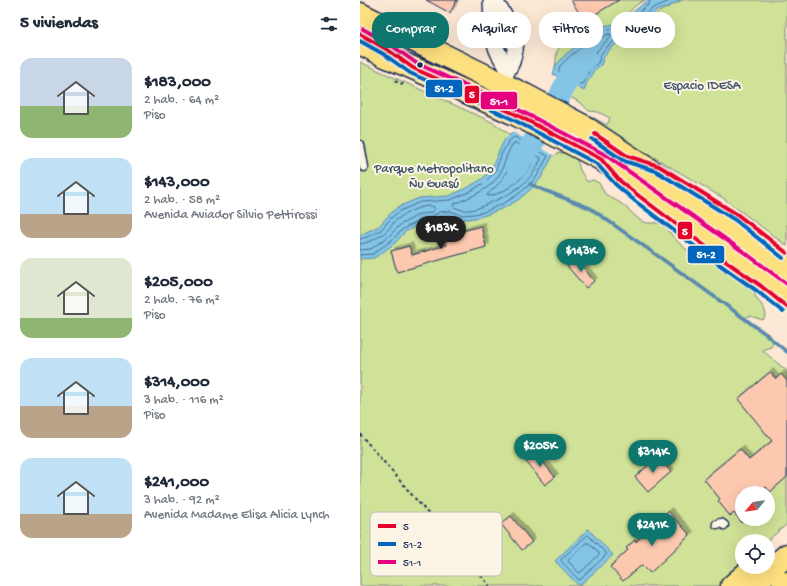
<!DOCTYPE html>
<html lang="es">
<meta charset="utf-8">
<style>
:root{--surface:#fff;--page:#f6f6f7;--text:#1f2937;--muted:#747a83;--accent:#0f766e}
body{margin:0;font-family:"Gochi Hand",sans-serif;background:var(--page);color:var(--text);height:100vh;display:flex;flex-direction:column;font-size:15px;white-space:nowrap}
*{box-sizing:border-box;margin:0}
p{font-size:13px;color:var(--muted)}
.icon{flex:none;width:22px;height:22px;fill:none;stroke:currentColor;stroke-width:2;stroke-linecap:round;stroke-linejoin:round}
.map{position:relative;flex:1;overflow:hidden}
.drawer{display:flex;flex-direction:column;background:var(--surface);width:360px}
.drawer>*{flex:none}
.hud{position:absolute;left:12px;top:12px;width:355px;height:36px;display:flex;gap:8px}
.needle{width:26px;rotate:241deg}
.controls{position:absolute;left:375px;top:486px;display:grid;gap:8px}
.controls a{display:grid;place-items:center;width:40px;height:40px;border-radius:50%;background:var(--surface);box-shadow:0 4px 16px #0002;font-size:20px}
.price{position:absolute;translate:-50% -34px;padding:0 9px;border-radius:14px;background:var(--accent);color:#fff;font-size:13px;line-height:26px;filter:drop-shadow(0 1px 2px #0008)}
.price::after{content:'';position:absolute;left:50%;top:24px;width:12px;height:9px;margin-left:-6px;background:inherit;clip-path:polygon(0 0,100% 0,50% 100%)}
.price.active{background:#222;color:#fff}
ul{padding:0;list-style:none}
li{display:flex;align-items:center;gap:12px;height:100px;padding:0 20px}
li span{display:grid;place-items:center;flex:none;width:112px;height:80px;border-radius:12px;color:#555}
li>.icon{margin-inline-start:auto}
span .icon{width:48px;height:48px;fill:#fffc;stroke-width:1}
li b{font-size:17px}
h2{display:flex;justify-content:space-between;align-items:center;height:48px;padding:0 20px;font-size:17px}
.tag{padding:0 14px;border-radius:16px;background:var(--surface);box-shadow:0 4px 16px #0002;font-size:14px;line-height:36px}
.tag.active{background:var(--accent);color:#fff}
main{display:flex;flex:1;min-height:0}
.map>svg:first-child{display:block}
</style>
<main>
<section class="drawer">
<h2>5 viviendas<svg class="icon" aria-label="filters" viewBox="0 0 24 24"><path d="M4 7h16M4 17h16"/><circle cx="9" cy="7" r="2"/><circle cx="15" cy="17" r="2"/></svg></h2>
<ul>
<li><span style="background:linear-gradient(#c9d6e8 60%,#8fb573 0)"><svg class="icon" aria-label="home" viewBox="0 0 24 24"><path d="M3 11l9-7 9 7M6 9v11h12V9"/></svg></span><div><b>$183,000</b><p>2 hab. · 64 m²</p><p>Piso</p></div></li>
<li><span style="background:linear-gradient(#bfe0f5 70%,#b9a48a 0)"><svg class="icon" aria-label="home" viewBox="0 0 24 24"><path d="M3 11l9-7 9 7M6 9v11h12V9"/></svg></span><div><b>$143,000</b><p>2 hab. · 58 m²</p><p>Avenida Aviador Silvio Pettirossi</p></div></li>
<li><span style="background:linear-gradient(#dfe7d0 75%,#8fb573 0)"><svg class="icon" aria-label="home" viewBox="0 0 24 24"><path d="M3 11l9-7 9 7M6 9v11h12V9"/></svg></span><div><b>$205,000</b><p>2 hab. · 76 m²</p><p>Piso</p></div></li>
<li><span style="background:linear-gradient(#bfe0f5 60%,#b9a48a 0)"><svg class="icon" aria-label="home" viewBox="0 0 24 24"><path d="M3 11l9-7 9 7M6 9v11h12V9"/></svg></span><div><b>$314,000</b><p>3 hab. · 116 m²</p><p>Piso</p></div></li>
<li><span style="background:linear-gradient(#bfe0f5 70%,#b9a48a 0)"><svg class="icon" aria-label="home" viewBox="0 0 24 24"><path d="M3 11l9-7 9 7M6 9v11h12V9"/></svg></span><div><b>$241,000</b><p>3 hab. · 92 m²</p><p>Avenida Madame Elisa Alicia Lynch</p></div></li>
</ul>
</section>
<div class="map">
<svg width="427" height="586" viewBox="0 0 427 586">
<defs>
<filter id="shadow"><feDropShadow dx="3.5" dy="-3.5" stdDeviation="0" flood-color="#0004"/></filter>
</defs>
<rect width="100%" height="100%" fill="#fce8d4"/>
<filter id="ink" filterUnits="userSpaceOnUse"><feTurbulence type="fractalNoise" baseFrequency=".025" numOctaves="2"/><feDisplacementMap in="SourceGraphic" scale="8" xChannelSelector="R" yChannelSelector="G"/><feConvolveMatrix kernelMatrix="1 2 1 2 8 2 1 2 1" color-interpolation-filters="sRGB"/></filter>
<g filter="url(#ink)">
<path fill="#cfe297" stroke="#75887a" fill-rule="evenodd" d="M252,0H285C281,2 277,4 274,7C268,12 266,20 259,24C253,27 235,34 228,31C223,30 221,24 220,19L236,11Z
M322,0H427V246L363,198L287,153L196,104L198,99L247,125L250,118L238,112L229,111L221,103L201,92L205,84L200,78L195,68L197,51L209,34L217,28L240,38L252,41L278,28L297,13Z
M0,62L134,123L184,159L199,153L211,152C217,157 218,164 220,170C222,174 225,178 227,182L233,180L239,183L245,194L262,204L281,221L287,223H299L304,226L317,241L327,250L352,256L371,272L388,281L392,286L396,298L404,308L406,315L403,320L390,316L384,318L388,323L393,327L399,328L410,335L414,341L411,347L402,350L427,371V524L407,541H382V567L362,586H0ZM382,493H408V519H382Z"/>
<path fill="#84c5e5" stroke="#5a89af" d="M288,0H321L308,7L296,11L285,21L264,36L260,41L249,50L244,57L241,65L233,71L232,76L227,82L224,91L193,74L196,65L205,55L231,34L243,26L255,24L262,21Z
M153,131L194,154L181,178L171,189L158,200L146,207L126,215L115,218L100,220L90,215L81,216L74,221L64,222L45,232L35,243L23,252L14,258L0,259V235L19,226L28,216L38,207L59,198L89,196L107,188L122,179L131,170L139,151L145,139Z
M228,529L253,555L219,586L195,561Z"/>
<path fill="#fce8d4" d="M153,129L195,153L196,154L195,156L151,131Z"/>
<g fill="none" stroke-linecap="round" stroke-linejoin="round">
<path stroke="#456b94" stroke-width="1" d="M290,0L289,4L264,25L256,28L244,30L233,38L208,58L199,67V72L220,84H222L228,74L230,69L238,63L241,54L247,47L257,39L262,32L282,18L293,8L312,0
M249,34L251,35V37L243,44L237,51L233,60L227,65L224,72L220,77H218L206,70V68C213,60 239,36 249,34Z
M154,143H156L181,158C174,180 152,194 132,202C119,208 108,214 94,207L93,205L94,204C110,197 130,190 139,175C145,165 146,152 154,143Z
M156,151H158L173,160C170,175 143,195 128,196L127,195C132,189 139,185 143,178C149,170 150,159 156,151Z
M0,239L7,237L21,230L31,218L40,211L60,202L90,200L109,192L124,183L135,172L142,153L148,142L154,137H155L188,156L177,176L168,186L156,196L144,203L124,212L114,214L101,215L91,211L79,212L72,217L62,219L43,229L32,240L13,254L0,255
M0,244C8,243 17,238 23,234C28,231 31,226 34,222C43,214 63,203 74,207V210L70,213L60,214L40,225L29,236L11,249L0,250
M228,535L246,553V555L221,579L219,580L202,562L201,560Z
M226,543H229L239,553V555L221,572L219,573L209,562L208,561Z"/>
<path stroke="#5a89af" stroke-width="3.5" d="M170,184L181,189L230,208L305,261L403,332L427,352"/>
<path stroke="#84c5e5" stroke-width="22" d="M157,167L189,118L208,79L226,58"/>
</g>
<path fill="#fdc9ae" stroke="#1b2f5e" filter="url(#shadow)" d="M66,0H97L90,13Z
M211,0H259L224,21Z
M121,226L126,247L37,272L31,251L49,246L52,255L87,245L84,236Z
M216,259L234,281L226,288L207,266Z
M410,372L416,379L421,374L427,381V477L410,492L406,487L398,493H382V523L374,513L370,516L358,501L360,499L344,479L380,449L389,460L412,441L378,399Z
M174,451L195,477L185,485L164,459Z
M298,457L311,472L288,492L275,477Z
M308,511L330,535L290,573L282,565L263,581L250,567L268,550L266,548L275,540L276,542Z
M151,516L172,542L162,550L141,524Z"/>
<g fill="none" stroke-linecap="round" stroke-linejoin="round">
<defs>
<path id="lane" d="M0,145L4,167
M357,524L361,523L364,525"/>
<path id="street" d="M131,0C132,16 131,34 137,50C140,57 144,62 148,69
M134,0L153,29L156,40L155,50L152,62L141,84"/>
<path id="highway" d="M0,14L165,95L223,126L333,199L397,245L427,269
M0,43L25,56L53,68L155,114L241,159L385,260L427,292
M372,586L394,567
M391,586L427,555
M423,586L427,583"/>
</defs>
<use href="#lane" stroke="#1b2f5e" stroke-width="11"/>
<use href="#street" stroke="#1b2f5e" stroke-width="18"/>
<use href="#highway" stroke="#1b2f5e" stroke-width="25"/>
<path stroke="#1b2f5e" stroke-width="2" stroke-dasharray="3 3" stroke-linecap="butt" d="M35,81L45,85V84
M0,434L130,586"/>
<use href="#lane" stroke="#fcf5e5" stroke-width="8"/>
<use href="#street" stroke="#fcf5e5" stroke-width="15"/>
<use href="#highway" stroke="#fde080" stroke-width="22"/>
<defs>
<path id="bus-1" d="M0,34L28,50L53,68L155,114L241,159L259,180L279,196L357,255L401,286L427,307
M235,134L267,156L299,166L378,215L427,253"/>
<path id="bus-2" d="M0,41L25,55L50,73L152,119L237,164L255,184L275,201L353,260L397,291L423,312
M232,139L264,161L296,171L375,220L423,258"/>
<path id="bus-3" d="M3,29L31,45L56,63L157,109L244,154L388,255L427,284"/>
</defs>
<use href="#bus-1" stroke="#fcf5e5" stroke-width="7"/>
<use href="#bus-2" stroke="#fcf5e5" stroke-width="7"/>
<use href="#bus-3" stroke="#fcf5e5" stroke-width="7"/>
<use href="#bus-1" stroke="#e4002b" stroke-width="4"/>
<use href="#bus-2" stroke="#0065bd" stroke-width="4"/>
<use href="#bus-3" stroke="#e5007d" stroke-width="4"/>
</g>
</g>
<circle fill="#1b2f5e" stroke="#fcf5e5" stroke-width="1.5" cx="60" cy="65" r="3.5"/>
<g text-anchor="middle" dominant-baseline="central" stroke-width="4" stroke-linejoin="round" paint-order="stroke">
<g font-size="13" fill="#3f5369" stroke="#fcf5e5">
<text x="342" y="86">Espacio IDESA</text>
<text x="74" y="169">Parque Metropolitano<tspan x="74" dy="15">Ñu Guasú</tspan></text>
</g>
</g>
<rect x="10" y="512" width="132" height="64" rx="6" fill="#fcf5e5" stroke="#b8babc" stroke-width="1"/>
<rect x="18" y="524" width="18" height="4" fill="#e4002b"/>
<rect x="18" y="542" width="18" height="4" fill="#0065bd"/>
<rect x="18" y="560" width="18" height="4" fill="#e5007d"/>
<g font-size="11" fill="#1b2f5e">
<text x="43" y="530">5</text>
<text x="43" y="548">51-2</text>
<text x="43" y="566">51-1</text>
</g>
<g stroke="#fcf5e5" stroke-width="1.5">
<rect x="65" y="79" width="38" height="19" rx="4" fill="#0065bd"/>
<rect x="104" y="85" width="16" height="19" rx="4" fill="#e4002b"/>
<rect x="120" y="91" width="38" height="19" rx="4" fill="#e5007d"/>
<rect x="317" y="221" width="16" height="19" rx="4" fill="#e4002b"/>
<rect x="327" y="245" width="38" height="19" rx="4" fill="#0065bd"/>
</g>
<g font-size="11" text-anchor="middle" font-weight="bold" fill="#fff">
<text x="84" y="92">51-2</text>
<text x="112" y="98">5</text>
<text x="139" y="105">51-1</text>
<text x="325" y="235">5</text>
<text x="346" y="258">51-2</text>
</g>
</svg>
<div class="controls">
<a><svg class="needle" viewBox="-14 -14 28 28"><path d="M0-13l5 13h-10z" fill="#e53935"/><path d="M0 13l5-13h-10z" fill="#747a83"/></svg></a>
<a><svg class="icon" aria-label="locate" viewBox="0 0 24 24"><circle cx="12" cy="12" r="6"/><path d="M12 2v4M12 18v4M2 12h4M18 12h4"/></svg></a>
</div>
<b class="price active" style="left:81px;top:250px">$183K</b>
<b class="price" style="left:221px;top:273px">$143K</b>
<b class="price" style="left:180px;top:468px">$205K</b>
<b class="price" style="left:293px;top:474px">$314K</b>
<b class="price" style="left:292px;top:547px">$241K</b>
<div class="hud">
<a class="tag active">Comprar</a>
<a class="tag">Alquilar</a>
<a class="tag">Filtros</a>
<a class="tag">Nuevo</a>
</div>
</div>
</main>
